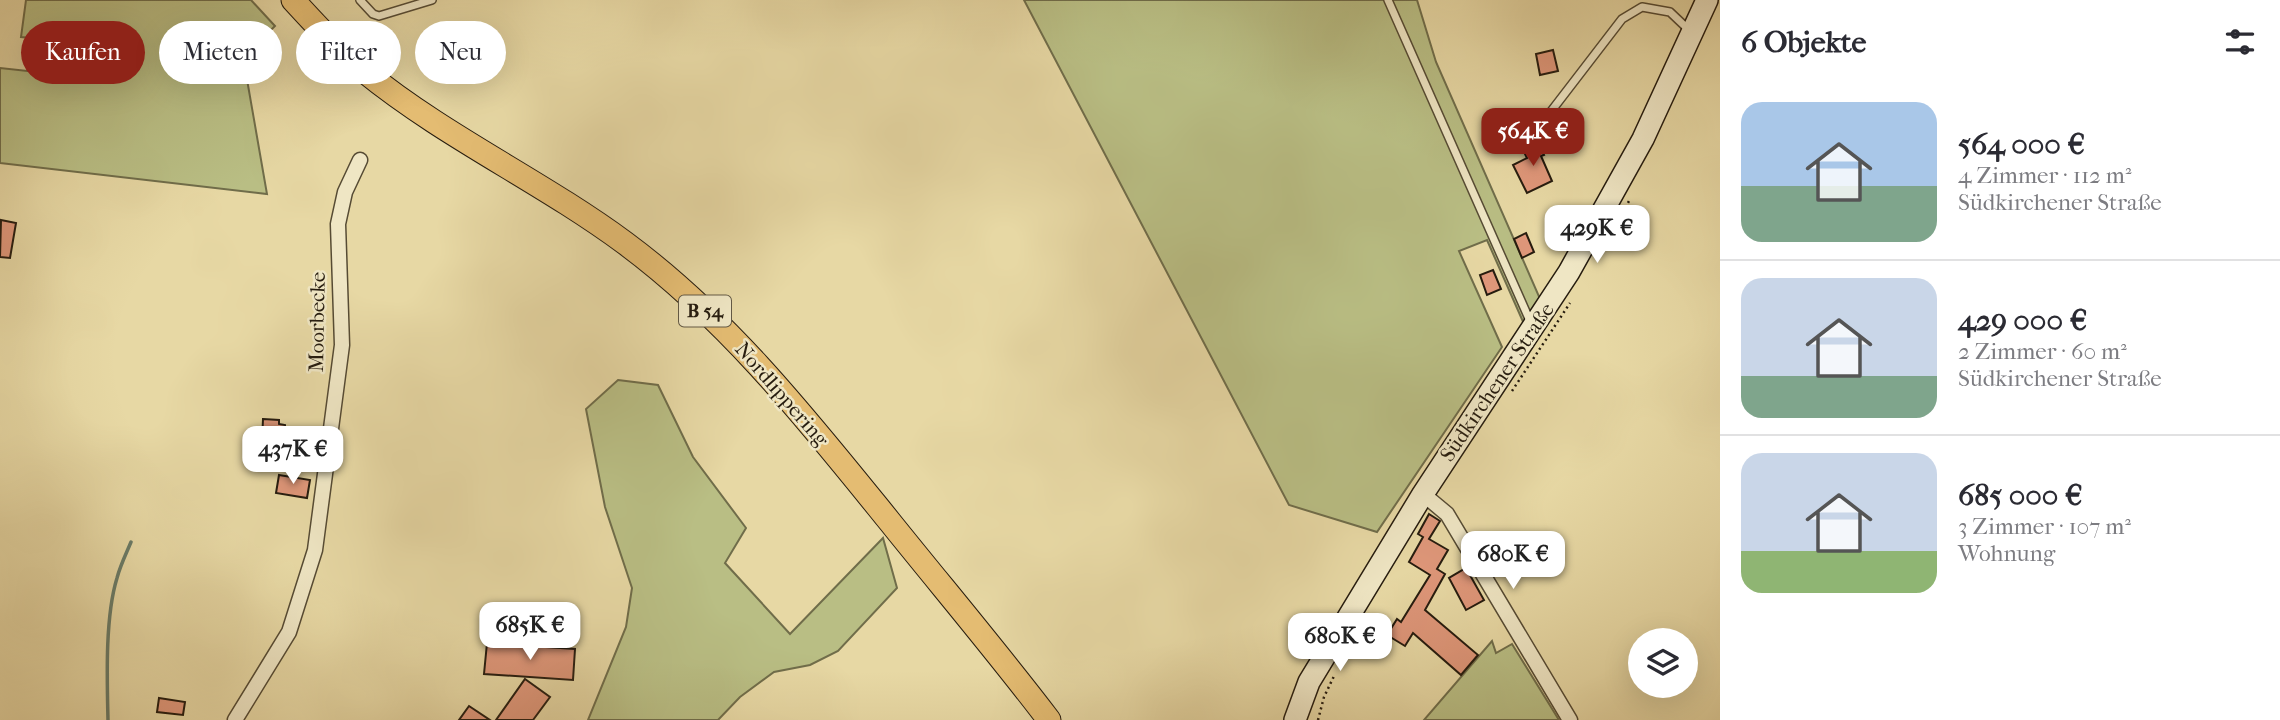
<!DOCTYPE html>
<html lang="de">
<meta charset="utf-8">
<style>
:root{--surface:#fff;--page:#f7f7f7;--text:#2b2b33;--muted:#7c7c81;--line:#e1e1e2;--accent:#8f2418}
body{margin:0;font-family:"IM FELL French Canon",serif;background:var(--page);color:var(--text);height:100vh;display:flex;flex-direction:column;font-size:26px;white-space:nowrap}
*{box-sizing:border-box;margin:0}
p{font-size:23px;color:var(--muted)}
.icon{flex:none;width:38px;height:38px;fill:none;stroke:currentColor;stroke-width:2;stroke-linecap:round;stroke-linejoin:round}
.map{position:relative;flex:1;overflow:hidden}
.details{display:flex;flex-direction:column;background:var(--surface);width:560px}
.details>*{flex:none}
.guide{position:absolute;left:21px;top:21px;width:665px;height:63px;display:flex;gap:14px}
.fabs{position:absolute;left:1628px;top:628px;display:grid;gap:14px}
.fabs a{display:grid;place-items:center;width:70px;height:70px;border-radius:50%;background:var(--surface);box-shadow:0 7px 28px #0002;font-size:35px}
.price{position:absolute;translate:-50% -60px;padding:0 16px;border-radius:14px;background:#fff;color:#222;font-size:23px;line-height:46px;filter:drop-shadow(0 2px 4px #0008)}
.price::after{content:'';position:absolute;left:50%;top:42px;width:21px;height:16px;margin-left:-10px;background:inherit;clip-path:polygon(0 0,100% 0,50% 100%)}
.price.on{background:var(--accent);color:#fff}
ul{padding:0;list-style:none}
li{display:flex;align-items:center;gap:21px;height:175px;padding:0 21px}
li+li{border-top:2px solid var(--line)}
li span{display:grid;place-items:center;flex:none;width:196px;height:140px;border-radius:21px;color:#555}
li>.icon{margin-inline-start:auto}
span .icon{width:84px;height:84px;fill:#fffc;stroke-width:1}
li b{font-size:30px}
h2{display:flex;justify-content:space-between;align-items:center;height:84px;padding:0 21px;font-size:30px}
.pill{padding:0 24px;border-radius:32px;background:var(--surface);box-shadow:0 7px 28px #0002;font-size:24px;line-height:63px}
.pill.on{background:var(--accent);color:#fff}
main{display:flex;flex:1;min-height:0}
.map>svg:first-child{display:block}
</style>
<main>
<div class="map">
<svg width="1720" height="720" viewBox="0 0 1720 720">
<rect width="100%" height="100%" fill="#e7d8a4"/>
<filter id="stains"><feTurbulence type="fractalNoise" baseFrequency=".00286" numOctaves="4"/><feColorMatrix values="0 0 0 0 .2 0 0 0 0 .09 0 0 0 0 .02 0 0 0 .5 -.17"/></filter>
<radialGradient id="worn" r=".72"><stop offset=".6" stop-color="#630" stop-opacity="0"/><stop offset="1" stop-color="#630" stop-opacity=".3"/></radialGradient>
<path fill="#b9be84" stroke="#706d4a" stroke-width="2" d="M26,0H251L275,26L267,34L238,28L267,194L0,163V68L82,77L85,43L21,37Z
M1024,0H1417L1436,62L1541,301L1524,324L1487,240L1459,251L1502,347L1377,532L1289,505Z
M618,380L658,385L693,457L746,528L725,563L790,634L883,538L897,588L838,651L810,665L774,672L740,697L718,720H588L626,627L632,588L605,507L586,409Z
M1492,641L1496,653L1512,644L1559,720H1424Z"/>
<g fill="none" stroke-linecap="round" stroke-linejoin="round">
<path stroke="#6a7b67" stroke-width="3.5" d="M108,720C107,678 105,617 117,578C120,566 126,554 131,542"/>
</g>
<path fill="#df977a" stroke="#261c0f" stroke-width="2" d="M1553,50L1558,71L1540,75L1536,54Z
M1537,140L1544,155L1541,156L1552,181L1527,193L1513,165L1527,158L1522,148Z
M1,220L16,223L10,258L0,257Z
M1526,233L1534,252L1522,258L1514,239Z
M1493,270L1501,289L1487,295L1480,275Z
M263,419L279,420V424L285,425V427L300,428V434L315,435L314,453L284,451V443L262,442Z
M279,475L310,480L307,498L276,493Z
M1429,514L1440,521L1429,539L1448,550L1437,569L1445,574L1425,610L1478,655L1461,675L1413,633L1405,646L1387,635L1397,619L1401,622L1430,575L1409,562L1423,537L1418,534Z
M1466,568L1484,600L1466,610L1449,578Z
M487,643L575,649L573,680L484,674Z
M525,679L550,697L533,720H496Z
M159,698L185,702L183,715L157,712Z
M469,706L490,720H459Z"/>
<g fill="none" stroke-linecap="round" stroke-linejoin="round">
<defs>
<path id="lane" d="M360,0L373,14L379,16L432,0
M1388,0L1530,321
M1549,114L1622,19L1642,7L1670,12L1689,30"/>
<path id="street" d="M1423,494L1447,514L1570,720
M235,720L289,632L315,550L342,345L338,224L345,192L360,160"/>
<path id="secondary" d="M1295,720L1309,682L1423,494L1569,272L1643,139L1707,0"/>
<path id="primary" d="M293,0C316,25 338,49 364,71C445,137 541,181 625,243C729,320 809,422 890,522C943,588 998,653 1049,720"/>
</defs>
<use href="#lane" stroke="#564b34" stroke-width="10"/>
<use href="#street" stroke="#564b34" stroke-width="17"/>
<use href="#secondary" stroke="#261c0f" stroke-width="24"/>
<use href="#primary" stroke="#261c0f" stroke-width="25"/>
<path stroke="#261c0f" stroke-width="2.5" stroke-dasharray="2 3.5" stroke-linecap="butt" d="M1599,256L1629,201
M1512,391L1570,303
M1318,720L1324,697L1335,674"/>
<use href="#lane" stroke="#efe6c4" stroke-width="7"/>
<use href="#street" stroke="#efe6c4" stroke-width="14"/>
<use href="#secondary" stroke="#efe6c4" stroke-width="21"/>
<use href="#primary" stroke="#e4bc72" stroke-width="23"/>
</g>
<g text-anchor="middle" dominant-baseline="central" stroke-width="5" stroke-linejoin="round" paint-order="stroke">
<rect fill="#efe6c4" stroke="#625945" stroke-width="2" x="679" y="295.5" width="52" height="31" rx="5"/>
<g font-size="19" font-weight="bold" fill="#261c0f">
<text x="705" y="311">B 54</text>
</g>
<g font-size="21" fill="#261c0f" stroke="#efe6c4">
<text transform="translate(317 322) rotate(-89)">Moorbecke</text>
<text transform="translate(1497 382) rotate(-56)">Südkirchener Straße</text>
<text transform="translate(782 394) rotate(49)">Nordlippering</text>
</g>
</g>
<rect width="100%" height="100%" filter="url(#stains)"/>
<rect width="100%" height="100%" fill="url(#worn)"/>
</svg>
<div class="fabs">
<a><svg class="icon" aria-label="layers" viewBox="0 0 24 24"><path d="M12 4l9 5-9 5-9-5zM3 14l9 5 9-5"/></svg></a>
</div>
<b class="price on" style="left:1533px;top:168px">564K €</b>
<b class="price" style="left:1597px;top:265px">429K €</b>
<b class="price" style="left:293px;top:486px">437K €</b>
<b class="price" style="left:1513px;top:591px">680K €</b>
<b class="price" style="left:530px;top:662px">685K €</b>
<b class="price" style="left:1340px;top:673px">680K €</b>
<div class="guide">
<a class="pill on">Kaufen</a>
<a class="pill">Mieten</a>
<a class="pill">Filter</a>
<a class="pill">Neu</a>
</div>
</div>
<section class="details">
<h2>6 Objekte<svg class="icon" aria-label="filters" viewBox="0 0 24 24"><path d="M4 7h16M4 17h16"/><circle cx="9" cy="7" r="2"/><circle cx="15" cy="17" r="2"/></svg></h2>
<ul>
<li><span style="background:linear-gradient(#a9c7e8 60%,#7fa58c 0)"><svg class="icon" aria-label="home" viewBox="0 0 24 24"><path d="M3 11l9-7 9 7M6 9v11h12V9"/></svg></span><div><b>564 000 €</b><p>4 Zimmer · 112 m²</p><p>Südkirchener Straße</p></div></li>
<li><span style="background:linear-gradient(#c9d6e8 70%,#7fa58c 0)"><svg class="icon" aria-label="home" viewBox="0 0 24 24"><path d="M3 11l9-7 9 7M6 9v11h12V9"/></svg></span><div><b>429 000 €</b><p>2 Zimmer · 60 m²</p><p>Südkirchener Straße</p></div></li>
<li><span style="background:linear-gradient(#c9d6e8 70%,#8fb573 0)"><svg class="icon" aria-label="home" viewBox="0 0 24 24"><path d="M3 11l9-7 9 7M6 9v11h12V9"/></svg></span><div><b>685 000 €</b><p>3 Zimmer · 107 m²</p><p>Wohnung</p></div></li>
</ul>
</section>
</main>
